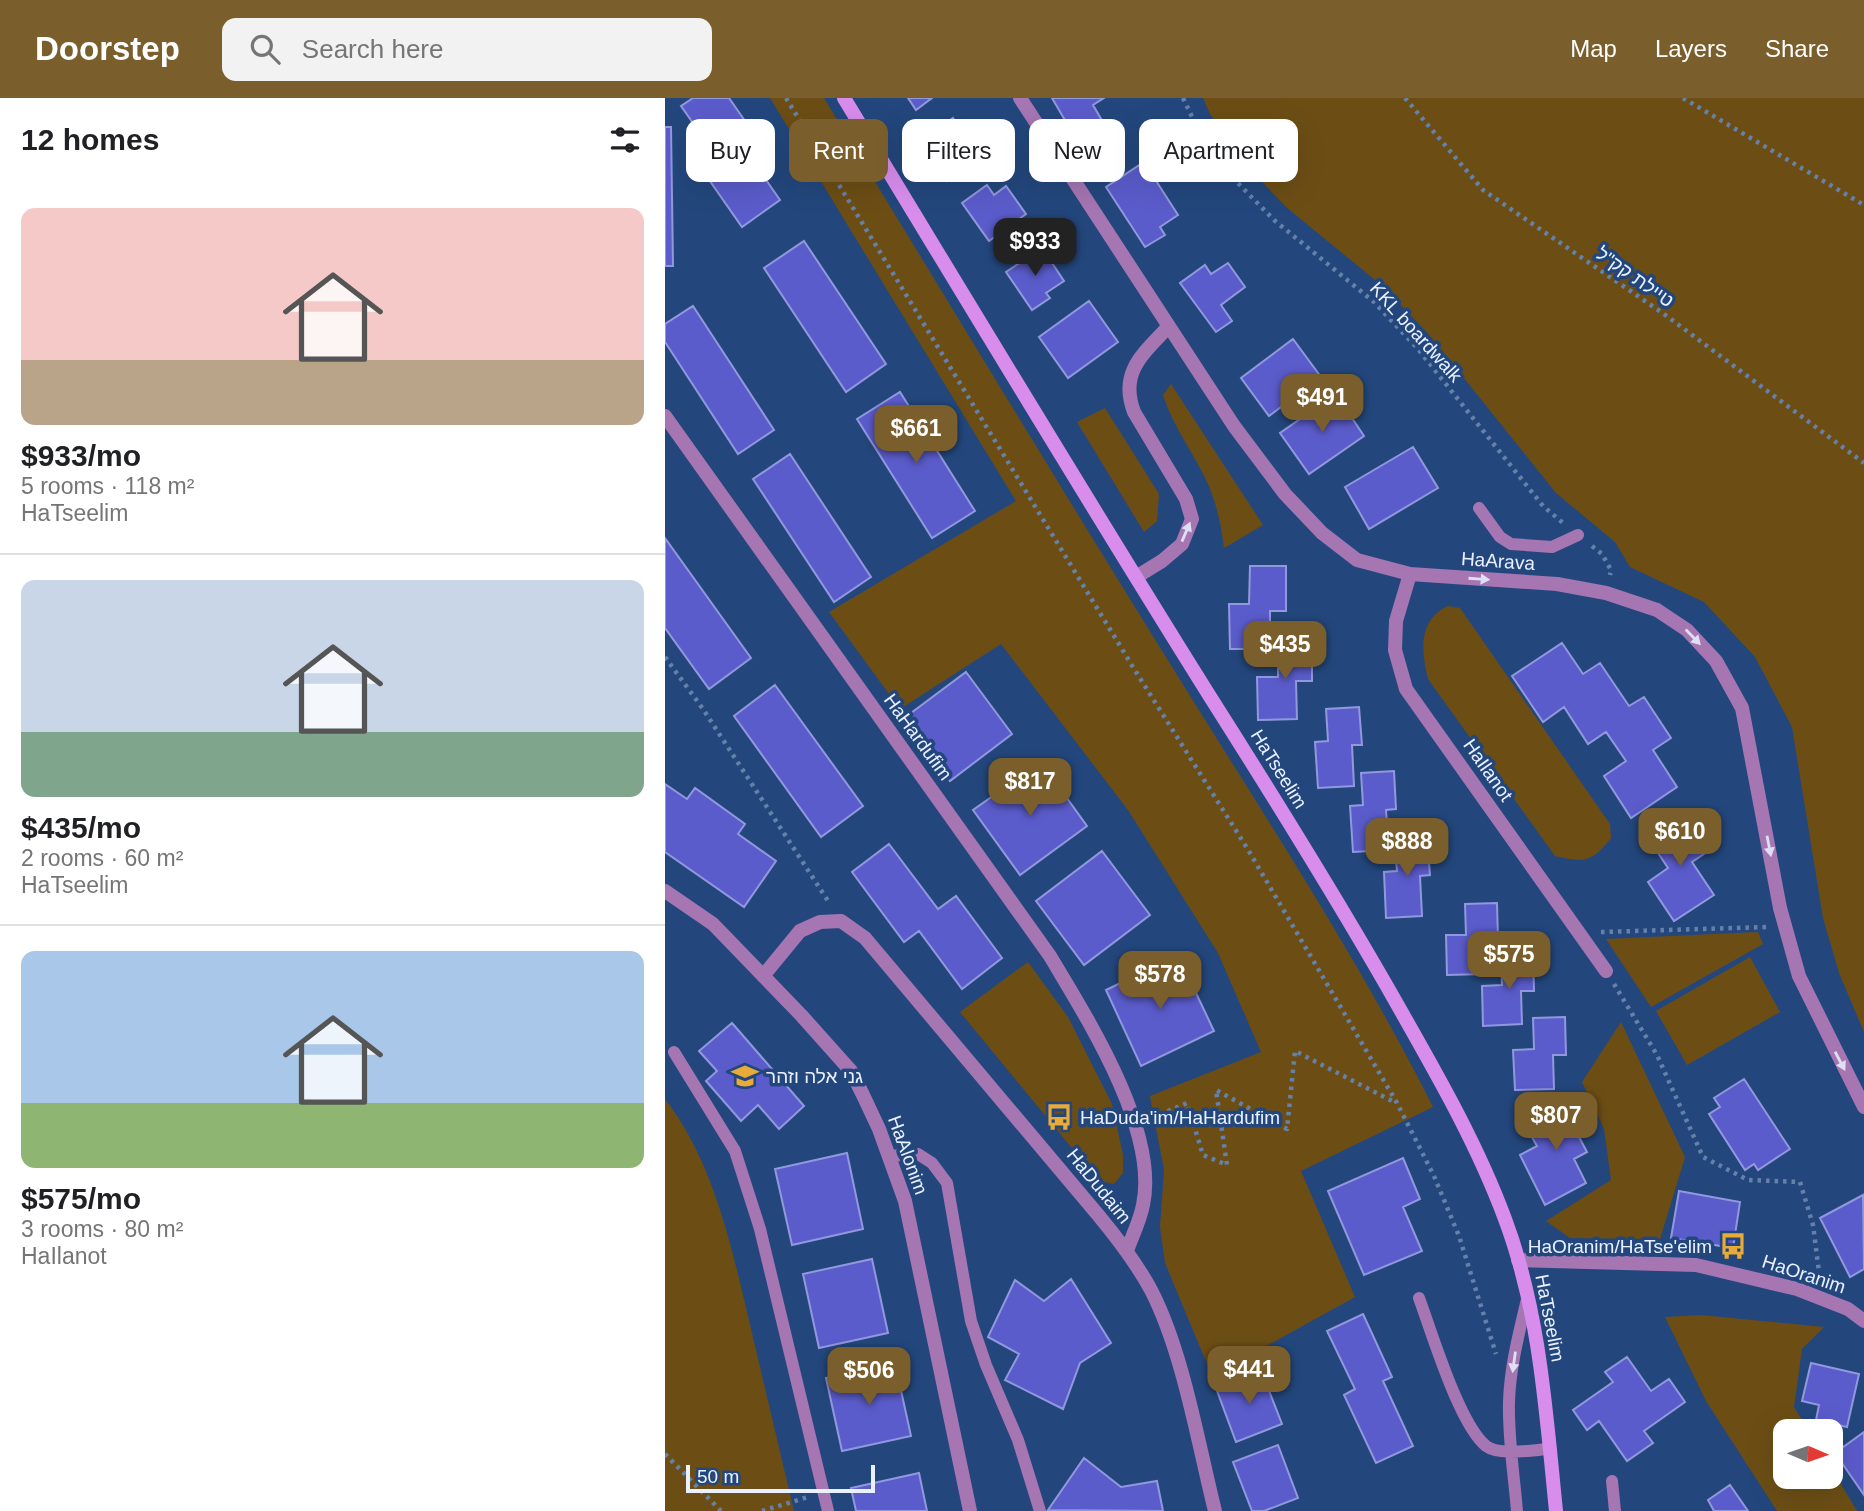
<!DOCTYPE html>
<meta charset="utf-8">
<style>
:root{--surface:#fff;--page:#f2f2f2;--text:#202124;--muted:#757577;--line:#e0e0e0;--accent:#7a5f2d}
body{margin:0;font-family:Helvetica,Heebo,sans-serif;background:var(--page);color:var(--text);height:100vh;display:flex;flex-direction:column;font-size:26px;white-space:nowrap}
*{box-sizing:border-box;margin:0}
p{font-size:23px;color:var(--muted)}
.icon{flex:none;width:38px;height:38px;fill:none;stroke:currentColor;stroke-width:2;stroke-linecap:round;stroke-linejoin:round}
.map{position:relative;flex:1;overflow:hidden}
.sheet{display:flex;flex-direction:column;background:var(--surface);width:665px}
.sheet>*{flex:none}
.guide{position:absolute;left:21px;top:21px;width:665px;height:63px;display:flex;gap:14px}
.needle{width:46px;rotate:92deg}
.controls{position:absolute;left:1108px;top:1321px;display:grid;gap:14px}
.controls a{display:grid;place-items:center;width:70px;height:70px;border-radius:14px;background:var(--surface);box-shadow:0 7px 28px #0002;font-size:35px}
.scale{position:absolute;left:21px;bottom:18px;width:189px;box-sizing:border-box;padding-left:7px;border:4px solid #e9f1ff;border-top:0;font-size:19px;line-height:24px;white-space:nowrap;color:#e9f1ff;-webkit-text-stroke:5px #23477d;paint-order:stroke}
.price{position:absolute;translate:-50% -60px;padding:0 16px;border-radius:14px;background:var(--accent);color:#fff;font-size:23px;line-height:46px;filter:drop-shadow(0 2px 4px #0008)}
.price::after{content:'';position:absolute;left:50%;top:42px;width:21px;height:16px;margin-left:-10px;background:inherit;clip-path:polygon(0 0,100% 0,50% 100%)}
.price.selected{background:#222;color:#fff}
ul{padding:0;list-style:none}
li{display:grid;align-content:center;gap:14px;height:371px;padding:0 21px}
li+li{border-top:2px solid var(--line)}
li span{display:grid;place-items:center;height:217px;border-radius:14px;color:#555}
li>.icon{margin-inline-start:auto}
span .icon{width:126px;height:126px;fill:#fffc;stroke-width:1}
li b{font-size:30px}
h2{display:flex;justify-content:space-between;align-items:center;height:84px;padding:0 21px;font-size:30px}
.pill{padding:0 24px;border-radius:14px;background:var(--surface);box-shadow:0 7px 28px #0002;font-size:24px;line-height:63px}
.pill.selected{background:var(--accent);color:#fff}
header{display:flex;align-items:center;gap:42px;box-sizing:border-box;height:98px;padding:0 35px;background:var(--accent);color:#fff}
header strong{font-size:33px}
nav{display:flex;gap:38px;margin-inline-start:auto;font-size:24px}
.search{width:490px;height:63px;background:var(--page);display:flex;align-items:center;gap:18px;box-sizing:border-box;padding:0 24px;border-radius:14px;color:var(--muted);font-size:26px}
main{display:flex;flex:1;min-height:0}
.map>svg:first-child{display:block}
</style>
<header>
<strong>Doorstep</strong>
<div class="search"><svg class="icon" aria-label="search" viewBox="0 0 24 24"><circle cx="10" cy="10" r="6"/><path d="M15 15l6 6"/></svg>Search here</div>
<nav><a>Map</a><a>Layers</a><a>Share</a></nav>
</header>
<main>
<section class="sheet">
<h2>12 homes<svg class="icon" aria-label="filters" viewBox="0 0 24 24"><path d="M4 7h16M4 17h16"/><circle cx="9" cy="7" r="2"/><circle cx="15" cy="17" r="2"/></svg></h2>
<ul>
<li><span style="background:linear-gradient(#f6c9c9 70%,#b9a48a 0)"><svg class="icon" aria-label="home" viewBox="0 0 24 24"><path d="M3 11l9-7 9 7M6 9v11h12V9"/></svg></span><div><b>$933/mo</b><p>5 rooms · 118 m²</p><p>HaTseelim</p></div></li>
<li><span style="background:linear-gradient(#c9d6e8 70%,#7fa58c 0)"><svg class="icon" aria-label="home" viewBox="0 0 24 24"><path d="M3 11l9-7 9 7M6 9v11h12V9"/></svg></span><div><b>$435/mo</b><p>2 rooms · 60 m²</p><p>HaTseelim</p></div></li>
<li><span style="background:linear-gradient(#a9c7e8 70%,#8fb573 0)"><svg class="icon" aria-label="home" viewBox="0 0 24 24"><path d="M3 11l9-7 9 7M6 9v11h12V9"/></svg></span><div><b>$575/mo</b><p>3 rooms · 80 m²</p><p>HaIlanot</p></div></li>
</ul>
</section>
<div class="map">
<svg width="1199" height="1413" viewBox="0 0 1199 1413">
<rect width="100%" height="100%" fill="#23477d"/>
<path fill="#6c4e15" d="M105,0H159C272,185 384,371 499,556C591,705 689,852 768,1009L636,1073L690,1199L547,1278L500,1165L495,1129L499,1072L485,998L596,954L553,855L463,712L336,546L235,611L164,514L351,403Z
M538,0H1199V934L1174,875L1158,820L1127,629L1090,559L1039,504L965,469L950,444L891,395L766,239L721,191L621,109L580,66L545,16Z
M506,286L598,427L559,450C556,427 552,407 543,386C529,355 508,329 498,297Z
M440,310L494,396L492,423L479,434L412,324Z
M783,508L795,510L945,726L946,740C927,764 920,765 890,758L763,581C756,553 753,522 783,508Z
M1093,834L1098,846L986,909L941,841Z
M1085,859L1115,914L1022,967L991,913Z
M363,864L403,919L447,1006L458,1057V1075L449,1086L434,1083L295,914Z
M956,924L1020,1059L995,1141L905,1140L881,1123L946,1082L939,1031L917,984Z
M0,1001C51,1067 68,1156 87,1235C101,1295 115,1354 129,1413H0Z
M1036,1217L1159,1229L1137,1251L1129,1309L1144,1333L1120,1334V1379H1166V1369L1192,1413H1112L1041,1303L1000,1219Z"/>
<path fill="#5b5ccb" stroke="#9198dd" stroke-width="2" d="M28,0H64L94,43L81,53L115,102L77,129L40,76L56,65L16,8Z
M243,0H267L251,12Z
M387,0H439L428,7L442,31L415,48Z
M288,20L299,35L310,27L327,51L282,83L255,44Z
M0,29H6L8,168H0Z
M479,64L513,117L495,129L500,137L480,149L441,89Z
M322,87L329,97L341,88L361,116L324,143L297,105Z
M139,143L221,266L181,294L99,170Z
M377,150L399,183L381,195L385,200L367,212L341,174Z
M563,165L580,189L556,207L567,223L551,234L515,185L540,167L546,176Z
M424,203L453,244L403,280L374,239Z
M28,208L109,332L73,356L0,244V226Z
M628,241L656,279L604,318L576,280Z
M235,294L310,413L267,440L192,321Z
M671,296L699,338L644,376L615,335Z
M748,349L773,390L704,431L680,389Z
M125,356L206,479L169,504L88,381Z
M0,440L86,560L44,591L0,530Z
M585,468H621V513H605V551H565L564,506H584Z
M613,541H647V583H631L632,621L593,622L592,579H613Z
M897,545L918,576L935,565L964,608L979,599L1006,640L988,652L1012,689L966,720L939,678L961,663L941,634L923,646L899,609L878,624L847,578Z
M301,574L347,636L285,683L238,621Z
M110,587L198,708L156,739L69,618Z
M694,609L697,647H687L689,688L653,690L650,644L663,643L661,611Z
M376,664L422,728L355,777L308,712Z
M729,673L731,711L721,712L724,752L688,754L685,708L698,707L696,675Z
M0,686L22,701L30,690L80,726L73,736L111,763L79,809L0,754Z
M1020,715L1045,752L1027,764L1049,797L1009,823L983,784L1003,770L983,740Z
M762,739L765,777L755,778L757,818L721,820L719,774L732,773L729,741Z
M224,746L273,811L291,798L337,860L297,891L254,833L239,844L187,774Z
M437,753L485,817L419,867L371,803Z
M832,805L833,842H820L821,876L782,877L781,837H801L800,806Z
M868,855L869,893H856L857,926L818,928L817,888L837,887L836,856Z
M513,857L549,933L476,968L441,892Z
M900,919L901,957H888L889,991L850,992L848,952L869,951L868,920Z
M67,925L139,1008L114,1031L93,1007L76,1023L41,983L52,973L34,953Z
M1079,981L1125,1051L1093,1072L1089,1066L1080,1072L1044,1016L1055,1009L1049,1000Z
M898,1005L902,1011L910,1007L923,1031L913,1037L922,1054L909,1061L921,1085L880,1107L855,1057L872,1048L859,1025Z
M182,1055L198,1131L127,1147L110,1071Z
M738,1060L755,1101L738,1109L757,1153L699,1177L663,1093Z
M1014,1093L1075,1104L1068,1150L1006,1140Z
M1198,1097L1199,1171L1185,1179L1155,1120Z
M207,1161L223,1235L154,1250L138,1176Z
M406,1181L446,1245L415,1265L398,1311L340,1282L354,1256L323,1239L350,1182L379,1203Z
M698,1216L727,1279L718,1283L748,1348L711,1365L679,1297L690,1291L662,1233Z
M962,1259L986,1293L1004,1281L1020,1304L979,1333L988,1345L962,1363L934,1323L922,1332L908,1312L948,1284L940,1274Z
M230,1265L246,1338L177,1353L161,1280Z
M1146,1265L1194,1276L1182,1329L1151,1322L1154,1307L1137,1303Z
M596,1272L617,1326L571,1344L551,1290Z
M1199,1334V1397L1170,1355Z
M613,1347L633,1400L599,1413H587L568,1364Z
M419,1360L456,1389L492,1383L498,1413L383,1412Z
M254,1375L262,1413H191L186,1390Z
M1065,1387L1083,1413H1049L1043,1402Z"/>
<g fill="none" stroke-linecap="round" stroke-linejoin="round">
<path stroke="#6681a9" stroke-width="4.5" stroke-dasharray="3.5 5" stroke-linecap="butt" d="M121,0L471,574L582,750L732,1005L769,1078L794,1138L831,1256
M518,0L530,25L566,78L609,122L709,204L753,251L878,408L898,425
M740,0L818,92L999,216L1199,365
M1018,0L1199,107
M927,448L937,456L946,472L945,477
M0,559L38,611L165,806
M936,834L1102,829
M949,886L992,957L1038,1059L1083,1082L1135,1084L1148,1127L1155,1182
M487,1020L522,1005L538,1057L562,1067L551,992L622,1031L630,953L731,1005
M0,1356L56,1413
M97,1413L143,1399"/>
<path stroke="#a576b2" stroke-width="12" d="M814,410L835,439L846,446L887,449L913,437
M9,954L70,1053L95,1131L163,1413
M224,1058L253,1056L267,1065L282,1085L306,1223L321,1267L353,1342L375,1413
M754,1200C767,1235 794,1326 821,1348C834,1358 868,1352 884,1351
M947,1383L950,1413
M852,1413C849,1377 843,1340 844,1304C845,1269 854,1235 862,1201"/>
<path stroke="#a576b2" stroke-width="14" d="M355,0L569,328L620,396L657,435L692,462L745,476L892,486L941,495L992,512L1022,532L1051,563L1077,610L1115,810L1134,878L1199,1009
M0,318L385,858C422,920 494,1033 478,1107C475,1123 467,1138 462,1153
M745,476L731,523L730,552L741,591L941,873
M471,479L497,463L517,446L527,421L521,401L469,314C454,274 478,256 503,229
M0,793L48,826L136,917L186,973L198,997L214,1031L240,1103L305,1413
M98,878L135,833L155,824L176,823L200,840L434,1118C453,1141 472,1166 486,1192C518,1254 533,1345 550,1413
M853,1162L1031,1167L1132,1191L1183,1211L1199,1223"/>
<path stroke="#d88ded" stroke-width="14" d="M179,0C300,199 420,399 544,597C610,701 675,805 736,913C774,980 813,1048 840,1121C875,1214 881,1315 891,1413"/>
</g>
<defs><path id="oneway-solid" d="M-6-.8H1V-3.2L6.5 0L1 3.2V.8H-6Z" transform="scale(1.75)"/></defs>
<g fill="#dfdff3">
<use href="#oneway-solid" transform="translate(521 434) rotate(-67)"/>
<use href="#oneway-solid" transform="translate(814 481) rotate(4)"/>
<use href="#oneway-solid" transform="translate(1028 539) rotate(46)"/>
<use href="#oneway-solid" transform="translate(1104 748) rotate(79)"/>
<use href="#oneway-solid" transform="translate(1175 963) rotate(62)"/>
<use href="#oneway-solid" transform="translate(849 1264) rotate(98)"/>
</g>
<defs>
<symbol id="school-bare" viewBox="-9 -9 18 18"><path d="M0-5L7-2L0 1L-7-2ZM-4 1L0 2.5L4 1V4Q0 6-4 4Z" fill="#e9ab38" stroke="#23477d" stroke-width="2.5" paint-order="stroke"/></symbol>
<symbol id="bus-bare" viewBox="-9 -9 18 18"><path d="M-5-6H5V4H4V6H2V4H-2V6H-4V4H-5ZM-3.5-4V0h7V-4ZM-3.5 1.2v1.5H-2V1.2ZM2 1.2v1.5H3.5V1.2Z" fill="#e9ab38" stroke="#23477d" stroke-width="2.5" paint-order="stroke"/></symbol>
</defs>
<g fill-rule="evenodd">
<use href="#school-bare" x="61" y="959" width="38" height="38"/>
<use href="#bus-bare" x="375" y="1000" width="38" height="38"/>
<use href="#bus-bare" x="1049" y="1129" width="38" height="38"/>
</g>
<g text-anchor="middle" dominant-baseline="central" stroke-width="7" stroke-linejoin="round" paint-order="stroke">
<g font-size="19" fill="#e9f1ff" stroke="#23477d">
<text transform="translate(970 179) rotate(35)">טיילת קק"ל</text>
<text transform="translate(751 234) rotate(48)">KKL boardwalk</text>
<text transform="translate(833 463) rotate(4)">HaArava</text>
<text transform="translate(253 639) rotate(54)">HaHardufim</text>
<text transform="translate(614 671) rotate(58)">HaTseelim</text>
<text transform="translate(823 672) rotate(55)">HaIlanot</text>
<text transform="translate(243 1057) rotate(70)">HaAlonim</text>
<text transform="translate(434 1088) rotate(51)">HaDudaim</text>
<text transform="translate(1139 1176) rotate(18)">HaOranim</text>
<text transform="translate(885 1220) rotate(79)">HaTseelim</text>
</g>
<g font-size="19" fill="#e9f1ff" stroke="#23477d" text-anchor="start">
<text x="101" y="978">גני אלה וזהר</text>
<text x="415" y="1019">HaDuda'im/HaHardufim</text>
<text x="1047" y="1148" text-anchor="end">HaOranim/HaTse'elim</text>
</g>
</g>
</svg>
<div class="controls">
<a><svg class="needle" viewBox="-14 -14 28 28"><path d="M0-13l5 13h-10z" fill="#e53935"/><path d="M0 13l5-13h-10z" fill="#757577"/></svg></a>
</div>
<div class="scale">50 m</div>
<b class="price selected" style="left:370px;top:180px">$933</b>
<b class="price" style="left:657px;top:336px">$491</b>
<b class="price" style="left:251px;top:367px">$661</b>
<b class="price" style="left:620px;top:583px">$435</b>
<b class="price" style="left:365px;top:720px">$817</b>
<b class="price" style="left:1015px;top:770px">$610</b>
<b class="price" style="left:742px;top:780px">$888</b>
<b class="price" style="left:844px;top:893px">$575</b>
<b class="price" style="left:495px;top:913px">$578</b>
<b class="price" style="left:891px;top:1054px">$807</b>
<b class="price" style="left:584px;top:1308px">$441</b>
<b class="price" style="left:204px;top:1309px">$506</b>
<div class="guide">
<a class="pill">Buy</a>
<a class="pill selected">Rent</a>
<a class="pill">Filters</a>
<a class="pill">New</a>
<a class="pill">Apartment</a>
</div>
</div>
</main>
